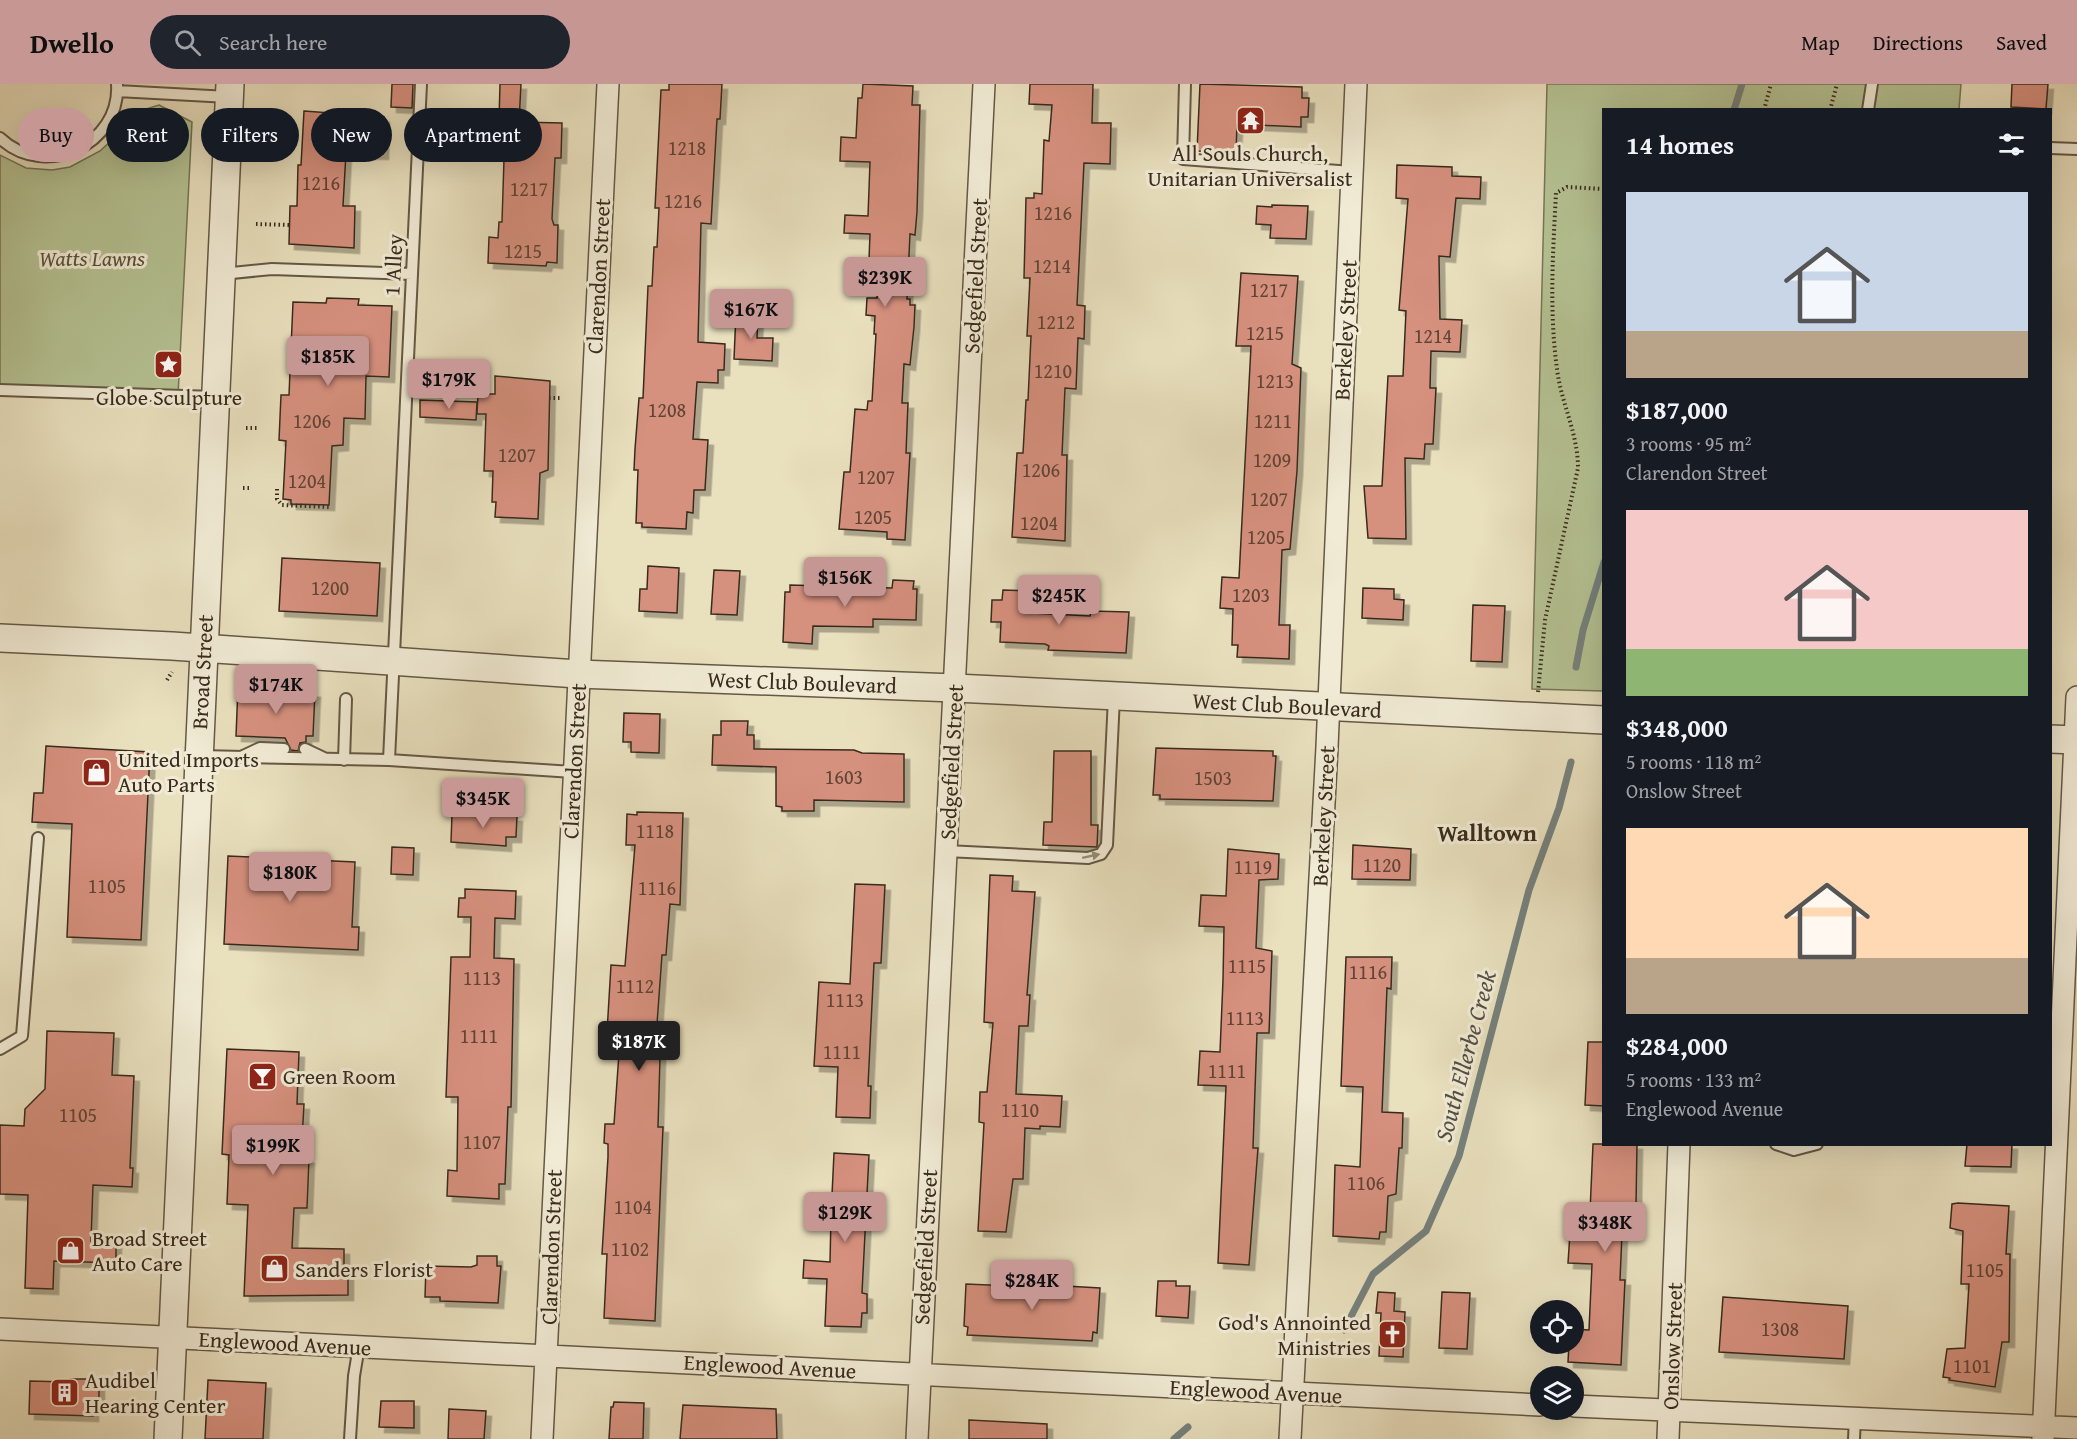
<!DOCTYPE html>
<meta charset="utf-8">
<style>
:root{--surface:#171b24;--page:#20242c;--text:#f1f3f6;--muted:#9ea1a6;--accent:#c59692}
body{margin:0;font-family:"Gentium Book Plus",serif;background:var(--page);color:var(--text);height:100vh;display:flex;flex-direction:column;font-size:22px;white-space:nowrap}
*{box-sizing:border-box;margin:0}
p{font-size:20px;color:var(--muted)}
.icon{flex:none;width:33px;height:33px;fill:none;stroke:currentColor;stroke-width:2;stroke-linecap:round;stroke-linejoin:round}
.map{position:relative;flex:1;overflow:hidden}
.side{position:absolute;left:1602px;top:24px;width:450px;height:1038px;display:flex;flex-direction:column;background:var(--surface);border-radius:0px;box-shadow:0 6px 24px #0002}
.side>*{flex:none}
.banner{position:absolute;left:18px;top:24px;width:570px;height:54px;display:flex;gap:12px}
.buttons{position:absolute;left:1530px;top:1216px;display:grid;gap:12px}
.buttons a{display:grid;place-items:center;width:54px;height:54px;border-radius:50%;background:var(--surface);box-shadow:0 6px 24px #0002;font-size:30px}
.price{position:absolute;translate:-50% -51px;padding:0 14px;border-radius:6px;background:var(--accent);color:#111;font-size:20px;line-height:39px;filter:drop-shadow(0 2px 3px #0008)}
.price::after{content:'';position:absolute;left:50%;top:36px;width:18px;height:14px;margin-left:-9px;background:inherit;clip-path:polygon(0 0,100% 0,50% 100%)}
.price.selected{background:#222;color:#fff}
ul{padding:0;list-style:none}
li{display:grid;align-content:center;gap:12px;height:318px;padding:0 24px}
li span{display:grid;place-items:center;height:186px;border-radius:0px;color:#555}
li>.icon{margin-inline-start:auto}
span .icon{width:108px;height:108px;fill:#fffc;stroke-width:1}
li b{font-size:26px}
h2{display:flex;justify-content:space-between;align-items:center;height:72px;padding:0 24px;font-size:26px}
.tag{padding:0 21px;border-radius:27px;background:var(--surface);box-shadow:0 6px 24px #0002;font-size:21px;line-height:54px}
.tag.selected{background:var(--accent);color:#111}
header{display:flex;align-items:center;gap:36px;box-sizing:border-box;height:84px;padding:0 30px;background:var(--accent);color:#111}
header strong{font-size:28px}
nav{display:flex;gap:33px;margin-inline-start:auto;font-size:21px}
.search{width:420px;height:54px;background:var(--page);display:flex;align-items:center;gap:15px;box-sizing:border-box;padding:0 21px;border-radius:33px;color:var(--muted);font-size:22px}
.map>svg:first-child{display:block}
</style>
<header>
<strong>Dwello</strong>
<div class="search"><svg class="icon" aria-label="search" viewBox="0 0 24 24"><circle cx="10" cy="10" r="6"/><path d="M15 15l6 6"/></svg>Search here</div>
<nav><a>Map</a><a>Directions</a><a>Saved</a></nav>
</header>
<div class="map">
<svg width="2077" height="1355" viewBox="0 0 2077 1355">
<defs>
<filter id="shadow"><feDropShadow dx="5.5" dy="5.5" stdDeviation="0" flood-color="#0004"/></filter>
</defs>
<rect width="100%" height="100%" fill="#e9e0be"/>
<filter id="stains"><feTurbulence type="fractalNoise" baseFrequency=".00333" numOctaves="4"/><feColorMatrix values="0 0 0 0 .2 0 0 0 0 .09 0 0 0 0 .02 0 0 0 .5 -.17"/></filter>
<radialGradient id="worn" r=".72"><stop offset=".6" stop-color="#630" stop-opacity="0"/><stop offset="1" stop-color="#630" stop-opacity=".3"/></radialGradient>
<path fill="#b5c293" stroke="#777658" stroke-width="1.5" d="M1547,0H1961L1959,25L1604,26L1603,607L1532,605Z
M159,21L192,38L178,312L0,306V71L26,84L52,86L70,83L100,67L112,56L130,30Z"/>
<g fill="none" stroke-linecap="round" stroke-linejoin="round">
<path stroke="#75817d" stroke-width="7" d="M1734,26L1742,0
M1576,583L1583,546L1604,478
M1344,1246L1373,1190L1426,1147L1459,1072L1529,806L1559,724L1571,678
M1174,1355L1188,1343"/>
</g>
<path fill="#d6907e" stroke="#392b1d" stroke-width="1.5" filter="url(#shadow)" d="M392,0H413L412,24L391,23Z
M500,0H521L519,38L562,39L561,74H555L552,135L554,141H558L557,179L547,178L546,182L488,179L489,153L498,154L499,138H502L504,75V72H498Z
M669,0H722L720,35H717L711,140L701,139L698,258L725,260L724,286H718V299L697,298L693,355L708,356L705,406H694L693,429L687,428L686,445L642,443V439H636L638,386H634L635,365L639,314H643L648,202H652L654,163H657L659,124H655L661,6H669Z
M863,0L913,2L912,21H920L917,128L915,151L910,150L907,215H910V221H915L914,243L910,281L904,280L902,319H908L906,369H910L905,456L887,455V448L839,445L844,388H850L855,325L867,326L868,317H872L876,250H874L875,232L866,231L867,214H877L879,176H869L870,150L844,149L845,131L868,132L870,78L840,77L841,53L856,54L858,14H862Z
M1030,0H1093L1092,39H1111L1110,80L1084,79L1077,221L1085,222L1084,255L1078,254L1076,305L1065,304L1062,371H1067L1065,457L1012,453L1017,369H1023L1026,316H1028L1031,252H1027L1030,194H1024L1026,114H1034V109L1042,110L1044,56L1049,57L1052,21L1029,20Z
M1200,0L1302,3V14H1309L1308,33H1301V43L1237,40L1236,69L1197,67Z
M2012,0H2048L2046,25L2011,23Z
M304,27L384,33L383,70L346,69L343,122H355L354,164L289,160L290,122H297L298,81H301Z
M1397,81L1452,83V92L1481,93L1480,115L1456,114L1450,173L1439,172L1440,235L1462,236L1460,268L1431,267L1430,304H1436L1433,360H1425L1424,375L1405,374L1406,455L1368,454L1364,402H1382L1388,292H1403L1406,227L1399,226L1408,115L1396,114Z
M1272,121L1308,122L1306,155L1270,154L1271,141L1256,140L1257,122L1272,123Z
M1241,189L1298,192L1292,280L1301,284L1297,387L1290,465L1282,466L1279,541H1290L1289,575L1237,573L1238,561H1232L1233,525L1220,524L1222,493L1239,494L1251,262H1236Z
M327,214L359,215L358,221L392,222L389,293L366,292L365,335L344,334L343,361L332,362L329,421L291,420V416L283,415L286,357L279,356L281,311H289L293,218L326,219Z
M736,229L758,230L757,254H773L772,277L734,275Z
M495,292L550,297L548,386L540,389L538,435L495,433L496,418H492L493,387H484L486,330H477L478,310H495Z
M420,316L477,318L476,336L420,333Z
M282,474L380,479L377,532L279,527Z
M648,482L679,484L677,529L639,527L640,505H647Z
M714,486L740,487L737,531L711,530Z
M893,496L914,497L913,505H917L916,536L873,535V543L813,542L812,560L783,558L785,508H790V501L892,504Z
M1363,504L1394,505V515L1404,516L1403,536L1362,534Z
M1003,506L1033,507L1032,529L1090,532L1091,527L1129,528L1126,569L1048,566L1049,562L1045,560L1000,558L1001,538H991L992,516H1002Z
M1473,521L1505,522L1502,578L1471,577Z
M238,603L315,608L313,652H306V658L300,659L298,667L291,666L285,654L236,652Z
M624,629L660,630L659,669L631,668V658H623Z
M721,637H748L747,651H754V665L854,666L862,669L904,670V718L814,716V727H782V723L776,722V683L712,681L713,651H721Z
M46,662L150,668L141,856L67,853L72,740L32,738L34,709H43Z
M1156,664L1273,667V672H1276L1273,717L1160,715V711H1153Z
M1054,667H1091V741H1098L1097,763L1043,761L1044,738H1052Z
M637,728L683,729L680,821L670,820L666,871H662L657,940H661L658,1043H663L655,1237L604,1234L607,1170H602L608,1073V1060L604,1059L605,1040H614L619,969H614L615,965H606L611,881L625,882L635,761H626L627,730L637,731Z
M452,730L517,732L516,753H506V762L451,758Z
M1353,761L1411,765L1410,796L1352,795Z
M392,763L414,764L413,791L391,790Z
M1228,765L1279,770L1278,795L1259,796L1256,864L1272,867L1269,949H1257L1253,1064H1258L1249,1181L1218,1179L1226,1002L1198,1001L1200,967L1220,968L1223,896L1224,843L1199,842L1201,811L1226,812Z
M228,772L355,778L352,843H359L358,866L224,860Z
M990,791L1013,792L1012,807L1035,808L1027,911H1030L1028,942H1019L1016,1010L1062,1012L1060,1043L1040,1042V1045L1025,1044L1023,1095H1013L1006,1148L978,1147L984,1039L979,1038L980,1008H987L993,939L984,938Z
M855,800L885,801L881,879H874L868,1002H871L870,1034L836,1033L838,983L814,982L819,898L850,900Z
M465,805L516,807L515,835L495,834L494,874L514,875L511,1023H508L505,1100H499V1115L447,1112L448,1086L457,1087L458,1013H446L451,873H470L471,833H458L459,814H465Z
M1346,873H1392L1391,905L1387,904L1382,1028L1403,1029L1402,1064H1399L1396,1110L1388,1112L1386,1148H1380L1379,1155L1333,1152L1335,1081L1360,1083L1363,1003L1341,1002Z
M47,947L114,949L112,991L134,992L130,1084H133L132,1103L93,1101L91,1157L116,1158V1179L54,1177L53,1205L25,1204L28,1111L0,1110V1041L24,1042L25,1025L45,1005Z
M1588,958H1604V1022L1585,1021Z
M227,965L299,968L297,1020H304L301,1074H309L307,1124H294L292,1164L344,1165V1185H348V1211L244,1212L248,1121L227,1120L229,1071L222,1070Z
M1593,1060H1637L1636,1122L1628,1121V1127H1623L1620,1196H1625L1621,1281L1568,1278L1569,1260H1574V1245L1589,1246L1592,1180L1568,1179L1570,1149L1589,1150Z
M1967,1060H2012L2011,1083L1965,1082Z
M834,1069L869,1071L862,1209L867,1210V1229H862L861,1243L825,1242L827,1195L803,1194L804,1176L830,1178L831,1133L824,1132L825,1111H832Z
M1958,1119L2009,1122L2006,1170H2010L2009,1258H2002L1995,1303L1949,1296L1950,1294L1943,1293L1947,1265L1965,1264L1969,1200H1961L1963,1147L1950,1144L1952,1120Z
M477,1172H497V1182H501L498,1219L440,1217V1213H425L426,1182L471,1183L477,1181Z
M1158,1197H1176V1202H1190L1188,1234L1156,1232Z
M1013,1199L1100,1204L1097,1249L1093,1248L1092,1257L967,1251L968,1243L964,1242L966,1200L1013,1202Z
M1378,1208L1395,1209L1394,1227L1405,1228L1403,1273L1379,1272L1381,1229H1376Z
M1442,1208L1470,1209L1467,1265L1439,1264Z
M1723,1213L1848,1222L1844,1275L1719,1268Z
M70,1295H91V1299L99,1300V1318H93V1332L29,1330L30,1297L69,1298Z
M208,1296L266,1299L263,1355H205Z
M381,1317H414V1344L379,1343Z
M614,1318L644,1319L643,1355H609L611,1323H613Z
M683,1321L776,1325L777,1355H680Z
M449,1325L486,1327L484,1355H448Z
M969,1336L1047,1340V1355H969Z"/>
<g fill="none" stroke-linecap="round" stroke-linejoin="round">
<defs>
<path id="service" d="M1185,0L1183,75L1352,88
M117,7L229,13
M1868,26L1872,0
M0,54C44,96 121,61 117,0
M2050,64L2077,65
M222,190L272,185L412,190
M0,306L215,313
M305,665L324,674
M200,672L389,676L421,0
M243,672L260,664L284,665
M344,676L346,615
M389,676L573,688
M946,767L1088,774L1101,770L1107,761L1114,613
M0,965L22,952L38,754
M1776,1060L1794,1066L1817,1060
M350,1355L354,1292L359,1262
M1854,1355L1855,1334"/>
<path id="minor" d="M0,1245L1540,1321
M1574,1322L2077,1344
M542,1355L608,0
M917,1355L984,0
M1290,1355L1327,663L1356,0
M1668,1355L1679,1060
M2043,1355L2077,613"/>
<path id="tertiary" d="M0,554L172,562L578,590L955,604L1604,636
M2050,655L2077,656
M168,1355L230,0"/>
</defs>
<use href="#service" stroke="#655845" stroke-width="14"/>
<use href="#minor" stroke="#655845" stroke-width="24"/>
<use href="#tertiary" stroke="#655845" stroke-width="30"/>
<path stroke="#392b1d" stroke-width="4" stroke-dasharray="1.5 3" stroke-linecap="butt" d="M1764,26L1771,0
M1830,26L1837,0
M256,140L290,141
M549,314H561
M246,344H257
M243,404H251
M277,405V415L282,421L330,423
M167,596L172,588
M1538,608L1545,536L1578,384C1578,349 1561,319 1557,285C1549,226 1553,168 1556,109L1567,103L1604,105"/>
<use href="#service" stroke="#f1ebd5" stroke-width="10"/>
<use href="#minor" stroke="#f1ebd5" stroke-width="21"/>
<use href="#tertiary" stroke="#f1ebd5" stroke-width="27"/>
</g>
<defs><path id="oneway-solid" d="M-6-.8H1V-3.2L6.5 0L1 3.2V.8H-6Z" transform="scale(1.5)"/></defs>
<use fill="#958b79" href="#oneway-solid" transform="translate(1091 772) rotate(-12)"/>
<defs>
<symbol id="temple-square" viewBox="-11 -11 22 22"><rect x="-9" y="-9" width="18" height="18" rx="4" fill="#8f2418" stroke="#f1ebd5"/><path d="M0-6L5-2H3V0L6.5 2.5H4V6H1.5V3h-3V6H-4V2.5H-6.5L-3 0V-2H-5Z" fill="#fff"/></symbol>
<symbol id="sight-square" viewBox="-11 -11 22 22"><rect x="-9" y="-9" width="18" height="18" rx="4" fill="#8f2418" stroke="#f1ebd5"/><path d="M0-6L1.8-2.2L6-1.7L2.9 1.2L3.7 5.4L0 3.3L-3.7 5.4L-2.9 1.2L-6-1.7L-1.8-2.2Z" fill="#fff"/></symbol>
<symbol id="shop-square" viewBox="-11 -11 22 22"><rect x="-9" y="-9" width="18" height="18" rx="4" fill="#8f2418" stroke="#f1ebd5"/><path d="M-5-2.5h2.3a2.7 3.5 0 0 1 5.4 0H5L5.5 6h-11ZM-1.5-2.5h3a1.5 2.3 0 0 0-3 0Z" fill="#fff"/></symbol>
<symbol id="bar-square" viewBox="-11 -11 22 22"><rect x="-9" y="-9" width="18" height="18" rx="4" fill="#8f2418" stroke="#f1ebd5"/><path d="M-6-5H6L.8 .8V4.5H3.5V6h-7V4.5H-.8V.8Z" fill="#fff"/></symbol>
<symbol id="church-square" viewBox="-11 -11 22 22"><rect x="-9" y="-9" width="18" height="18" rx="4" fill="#8f2418" stroke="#f1ebd5"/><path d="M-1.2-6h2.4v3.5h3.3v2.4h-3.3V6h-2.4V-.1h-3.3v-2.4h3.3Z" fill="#fff"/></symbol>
<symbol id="building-square" viewBox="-11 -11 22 22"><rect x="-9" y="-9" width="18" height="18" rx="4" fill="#8f2418" stroke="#f1ebd5"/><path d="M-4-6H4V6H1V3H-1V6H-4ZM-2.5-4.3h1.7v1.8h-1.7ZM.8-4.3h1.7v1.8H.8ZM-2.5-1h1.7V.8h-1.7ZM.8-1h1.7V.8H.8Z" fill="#fff"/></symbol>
</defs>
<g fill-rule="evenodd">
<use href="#temple-square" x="1234" y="20" width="33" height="33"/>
<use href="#sight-square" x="152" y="264" width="33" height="33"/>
<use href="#shop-square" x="80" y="672" width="33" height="33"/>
<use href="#bar-square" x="246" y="976" width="33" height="33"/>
<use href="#shop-square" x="54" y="1150" width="33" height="33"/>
<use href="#shop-square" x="258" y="1168" width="33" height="33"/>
<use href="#church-square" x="1376" y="1234" width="33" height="33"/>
<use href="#building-square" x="48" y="1292" width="33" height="33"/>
</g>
<g text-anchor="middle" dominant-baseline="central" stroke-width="6" stroke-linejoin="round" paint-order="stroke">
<g font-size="20" fill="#604435">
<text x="687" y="63">1218</text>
<text x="321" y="98">1216</text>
<text x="529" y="104">1217</text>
<text x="683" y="116">1216</text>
<text x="1053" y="128">1216</text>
<text x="523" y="166">1215</text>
<text x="1052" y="181">1214</text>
<text x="1269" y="205">1217</text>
<text x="1056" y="237">1212</text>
<text x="1265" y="248">1215</text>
<text x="1433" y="251">1214</text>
<text x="1053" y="286">1210</text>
<text x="1275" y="296">1213</text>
<text x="667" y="325">1208</text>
<text x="312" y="336">1206</text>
<text x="1273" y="336">1211</text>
<text x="517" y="370">1207</text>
<text x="1272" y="375">1209</text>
<text x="1041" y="385">1206</text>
<text x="876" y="392">1207</text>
<text x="307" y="396">1204</text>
<text x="1269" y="414">1207</text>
<text x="873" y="432">1205</text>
<text x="1039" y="438">1204</text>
<text x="1266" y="452">1205</text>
<text x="330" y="503">1200</text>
<text x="1251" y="510">1203</text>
<text x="844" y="692">1603</text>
<text x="1213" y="693">1503</text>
<text x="655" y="746">1118</text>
<text x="1382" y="780">1120</text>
<text x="1253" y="782">1119</text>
<text x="107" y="801">1105</text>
<text x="657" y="803">1116</text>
<text x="1247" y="881">1115</text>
<text x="1368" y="887">1116</text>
<text x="482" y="893">1113</text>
<text x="635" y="901">1112</text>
<text x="845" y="915">1113</text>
<text x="1245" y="933">1113</text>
<text x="479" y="951">1111</text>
<text x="842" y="967">1111</text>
<text x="1227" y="986">1111</text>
<text x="1020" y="1025">1110</text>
<text x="78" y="1030">1105</text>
<text x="482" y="1057">1107</text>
<text x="1366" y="1098">1106</text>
<text x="633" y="1122">1104</text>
<text x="630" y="1164">1102</text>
<text x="1985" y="1185">1105</text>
<text x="1780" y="1244">1308</text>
<text x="1972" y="1281">1101</text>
</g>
<g font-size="22" fill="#392b1d" stroke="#f1ebd5" text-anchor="start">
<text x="1250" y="69" text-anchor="middle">All Souls Church,<tspan x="1250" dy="25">Unitarian Universalist</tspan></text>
<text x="169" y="313" text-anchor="middle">Globe Sculpture</text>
<text x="118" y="675">United Imports<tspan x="118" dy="25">Auto Parts</tspan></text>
<text x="283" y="992">Green Room</text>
<text x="92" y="1154">Broad Street<tspan x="92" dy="25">Auto Care</tspan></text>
<text x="295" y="1185">Sanders Florist</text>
<text x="1371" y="1238" text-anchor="end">God's Annointed<tspan x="1371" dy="25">Ministries</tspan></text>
<text x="85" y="1296">Audibel<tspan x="85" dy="25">Hearing Center</tspan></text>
</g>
<g font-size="22" font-style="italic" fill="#58513a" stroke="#f1ebd5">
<text x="92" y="174">Watts Lawns</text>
</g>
<g font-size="22" fill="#392b1d" stroke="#f1ebd5">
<text transform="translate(393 181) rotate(-87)">1 Alley</text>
<text transform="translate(598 192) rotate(-87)">Clarendon Street</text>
<text transform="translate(975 192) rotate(-87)">Sedgefield Street</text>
<text transform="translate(1345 246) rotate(-87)">Berkeley Street</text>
<text transform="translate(202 588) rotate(-87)">Broad Street</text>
<text transform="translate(802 598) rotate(2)">West Club Boulevard</text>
<text transform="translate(1287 621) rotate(3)">West Club Boulevard</text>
<text transform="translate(574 677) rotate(-87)">Clarendon Street</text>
<text transform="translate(951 678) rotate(-87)">Sedgefield Street</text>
<text transform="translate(1323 732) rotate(-87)">Berkeley Street</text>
<text transform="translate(551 1163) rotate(-88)">Clarendon Street</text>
<text transform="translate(925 1163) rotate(-87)">Sedgefield Street</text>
<text transform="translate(285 1259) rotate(3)">Englewood Avenue</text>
<text transform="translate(1672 1262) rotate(-88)">Onslow Street</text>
<text transform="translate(770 1282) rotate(3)">Englewood Avenue</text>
<text transform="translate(1256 1307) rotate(3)">Englewood Avenue</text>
</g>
<g font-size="24" font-weight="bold" fill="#392b1d" stroke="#f1ebd5">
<text x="1487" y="748">Walltown</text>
</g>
<g font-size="24" font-style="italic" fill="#524f45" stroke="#f1ebd5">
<text transform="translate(1465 972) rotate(-75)">South Ellerbe Creek</text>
</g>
</g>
<rect width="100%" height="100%" filter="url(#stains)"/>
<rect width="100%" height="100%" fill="url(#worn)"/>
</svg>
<div class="buttons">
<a><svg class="icon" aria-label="locate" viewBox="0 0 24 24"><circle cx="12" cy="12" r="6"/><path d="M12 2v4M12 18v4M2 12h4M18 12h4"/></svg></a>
<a><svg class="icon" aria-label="layers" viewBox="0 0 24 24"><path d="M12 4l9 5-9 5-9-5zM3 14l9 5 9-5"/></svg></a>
</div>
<b class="price" style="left:885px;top:224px">$239K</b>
<b class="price" style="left:751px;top:256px">$167K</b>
<b class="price" style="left:328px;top:303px">$185K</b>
<b class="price" style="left:449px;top:326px">$179K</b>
<b class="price" style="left:845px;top:524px">$156K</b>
<b class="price" style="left:1059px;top:542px">$245K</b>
<b class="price" style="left:276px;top:631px">$174K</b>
<b class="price" style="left:483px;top:745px">$345K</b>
<b class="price" style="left:290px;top:819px">$180K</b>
<b class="price selected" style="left:639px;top:988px">$187K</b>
<b class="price" style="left:273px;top:1092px">$199K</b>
<b class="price" style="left:845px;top:1159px">$129K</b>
<b class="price" style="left:1605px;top:1169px">$348K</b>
<b class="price" style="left:1032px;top:1227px">$284K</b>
<div class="banner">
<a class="tag selected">Buy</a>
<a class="tag">Rent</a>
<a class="tag">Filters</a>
<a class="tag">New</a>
<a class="tag">Apartment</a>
</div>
<section class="side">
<h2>14 homes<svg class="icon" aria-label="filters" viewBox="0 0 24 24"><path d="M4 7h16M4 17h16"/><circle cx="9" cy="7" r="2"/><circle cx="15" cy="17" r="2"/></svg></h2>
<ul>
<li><span style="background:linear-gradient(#c9d6e8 75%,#b9a48a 0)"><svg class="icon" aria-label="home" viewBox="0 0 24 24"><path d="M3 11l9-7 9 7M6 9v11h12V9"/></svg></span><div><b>$187,000</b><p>3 rooms · 95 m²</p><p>Clarendon Street</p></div></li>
<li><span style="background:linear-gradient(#f6c9c9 75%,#8fb573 0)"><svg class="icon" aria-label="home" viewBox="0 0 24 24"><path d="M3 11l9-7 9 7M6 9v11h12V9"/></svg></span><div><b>$348,000</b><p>5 rooms · 118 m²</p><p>Onslow Street</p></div></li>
<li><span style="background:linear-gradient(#ffd9b3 70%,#b9a48a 0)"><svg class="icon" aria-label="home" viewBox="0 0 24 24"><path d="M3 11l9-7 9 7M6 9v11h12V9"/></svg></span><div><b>$284,000</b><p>5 rooms · 133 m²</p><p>Englewood Avenue</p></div></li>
</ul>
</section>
</div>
